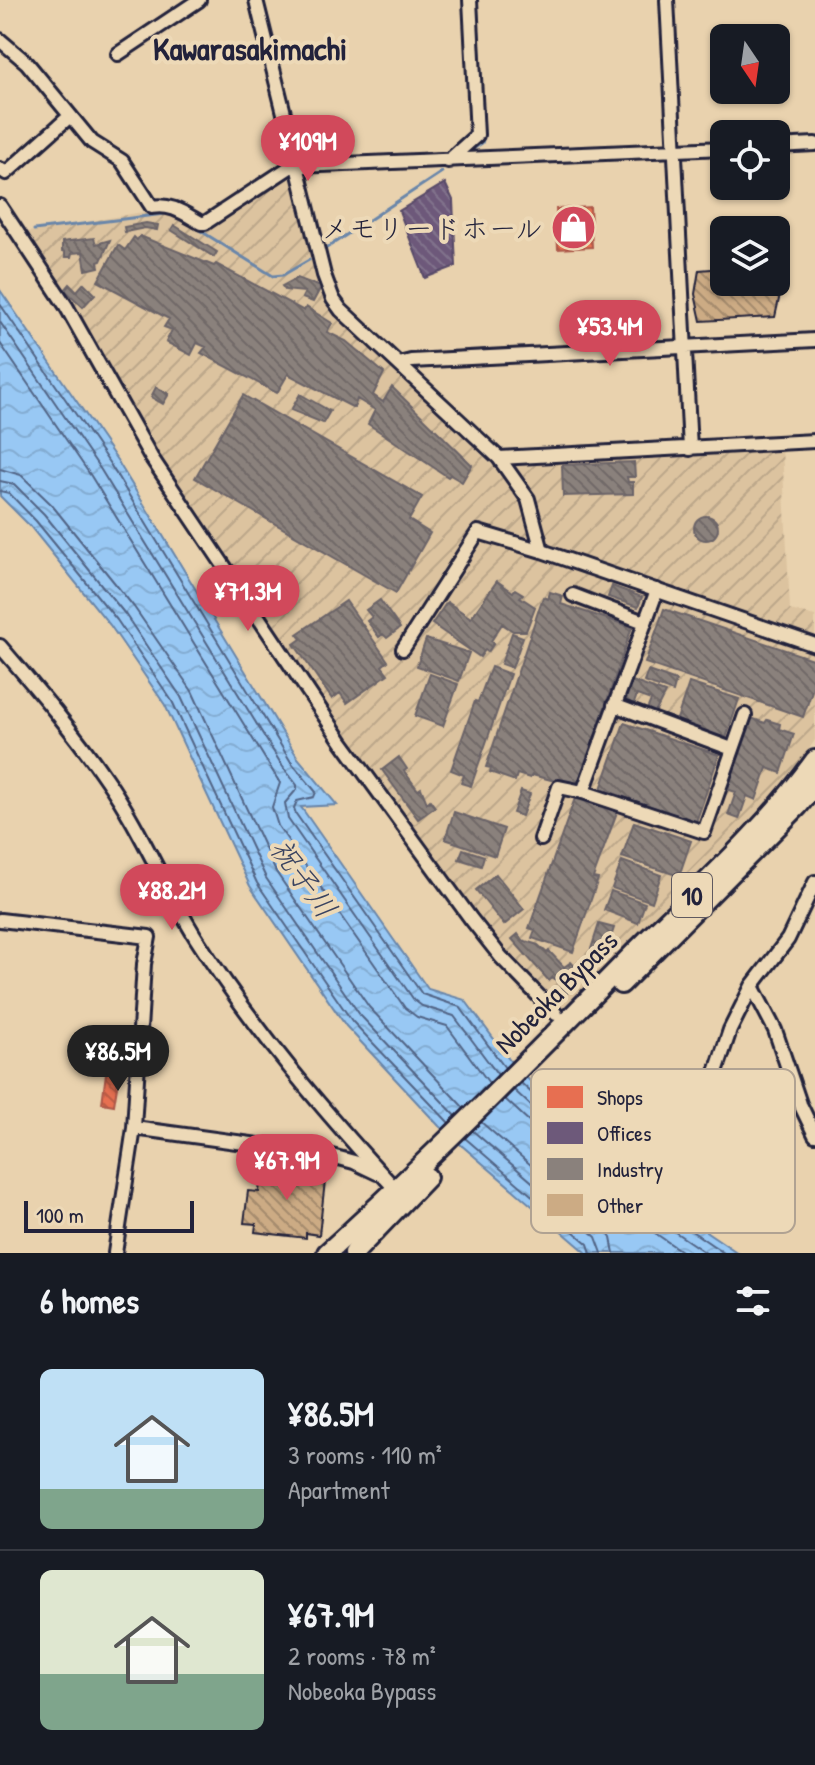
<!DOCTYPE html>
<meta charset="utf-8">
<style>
:root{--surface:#171b24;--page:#242831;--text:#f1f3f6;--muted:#9ea1a6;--line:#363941;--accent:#d1495b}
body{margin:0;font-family:"Patrick Hand","Klee One",sans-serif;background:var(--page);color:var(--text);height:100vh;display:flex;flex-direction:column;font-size:30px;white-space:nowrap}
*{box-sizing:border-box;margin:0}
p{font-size:26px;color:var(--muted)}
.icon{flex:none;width:44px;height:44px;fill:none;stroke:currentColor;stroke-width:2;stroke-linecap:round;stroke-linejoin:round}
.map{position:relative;height:1253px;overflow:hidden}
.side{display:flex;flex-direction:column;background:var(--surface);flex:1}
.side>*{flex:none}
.needle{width:52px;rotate:167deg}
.tools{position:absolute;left:710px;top:24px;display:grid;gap:16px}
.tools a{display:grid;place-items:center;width:80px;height:80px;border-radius:12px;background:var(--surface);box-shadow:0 2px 6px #0004;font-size:40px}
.scale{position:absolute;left:24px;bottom:20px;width:170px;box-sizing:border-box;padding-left:8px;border:4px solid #22223b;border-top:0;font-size:22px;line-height:28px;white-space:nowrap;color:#22223b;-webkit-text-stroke:6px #edd9b7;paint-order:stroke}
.price{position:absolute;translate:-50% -68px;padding:0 18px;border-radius:28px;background:var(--accent);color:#fff;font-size:26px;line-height:52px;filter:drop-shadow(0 2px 4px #0008)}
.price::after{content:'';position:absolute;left:50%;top:48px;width:24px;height:18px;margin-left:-12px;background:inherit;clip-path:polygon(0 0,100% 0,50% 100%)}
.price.active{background:#222;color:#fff}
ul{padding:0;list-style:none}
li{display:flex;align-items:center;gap:24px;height:200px;padding:0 40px}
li+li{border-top:2px solid var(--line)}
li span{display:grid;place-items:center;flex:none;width:224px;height:160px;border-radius:12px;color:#555}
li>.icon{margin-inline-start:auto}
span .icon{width:96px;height:96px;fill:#fffc;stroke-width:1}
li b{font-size:34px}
h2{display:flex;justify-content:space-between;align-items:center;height:96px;padding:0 40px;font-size:34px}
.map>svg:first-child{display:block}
</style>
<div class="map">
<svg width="815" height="1253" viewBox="0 0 815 1253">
<defs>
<pattern id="industrial-furrows" width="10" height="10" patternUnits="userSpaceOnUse" patternTransform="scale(2)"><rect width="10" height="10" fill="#dcc39f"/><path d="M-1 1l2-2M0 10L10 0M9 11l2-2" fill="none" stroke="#bca78a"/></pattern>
<pattern id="water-waves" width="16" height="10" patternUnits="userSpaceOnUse" patternTransform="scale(2)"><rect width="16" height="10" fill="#98c8f4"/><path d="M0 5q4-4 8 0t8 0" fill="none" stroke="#83acd2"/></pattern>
<pattern id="shops-back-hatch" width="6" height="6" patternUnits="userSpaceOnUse" patternTransform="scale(2)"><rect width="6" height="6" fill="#e76f51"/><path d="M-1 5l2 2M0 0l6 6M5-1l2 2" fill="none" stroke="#bb5b44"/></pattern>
<pattern id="offices-back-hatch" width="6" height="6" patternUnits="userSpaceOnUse" patternTransform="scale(2)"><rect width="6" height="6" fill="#6d597a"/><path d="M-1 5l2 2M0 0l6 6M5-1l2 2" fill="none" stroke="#81728c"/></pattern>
<pattern id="industry-back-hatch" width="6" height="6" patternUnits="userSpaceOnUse" patternTransform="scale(2)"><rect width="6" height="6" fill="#8a817c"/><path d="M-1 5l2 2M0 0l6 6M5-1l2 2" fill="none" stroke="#706967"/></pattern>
<pattern id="building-back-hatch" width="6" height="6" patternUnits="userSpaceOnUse" patternTransform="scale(2)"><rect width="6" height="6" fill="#ccab84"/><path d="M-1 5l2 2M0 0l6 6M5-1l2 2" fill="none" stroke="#a58b6d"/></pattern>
</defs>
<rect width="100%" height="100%" fill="#e9d2ae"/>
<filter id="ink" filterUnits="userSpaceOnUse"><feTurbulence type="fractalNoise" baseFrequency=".0125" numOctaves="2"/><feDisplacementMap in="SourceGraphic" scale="16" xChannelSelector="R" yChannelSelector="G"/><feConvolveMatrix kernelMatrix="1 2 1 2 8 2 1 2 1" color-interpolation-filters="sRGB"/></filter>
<g filter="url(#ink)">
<path fill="url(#industrial-furrows)" d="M293,169L331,308L515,487L521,498L541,558L815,652V740L789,780L563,1010H557L509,959L452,888L273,633L141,431L23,233L160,209L205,229Z
M782,448L790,610L815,616V639L554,550L548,544L534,499L524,481L512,468L515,462Z"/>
<path fill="url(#water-waves)" stroke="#6986aa" stroke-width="2" d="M0,290L117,460L298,758L337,805L301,807L428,989L465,1000L511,1062L567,1118L657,1198L738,1253H587L439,1126L346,1026L250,886L165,705L110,625L30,526L0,496Z"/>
<path fill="url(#shops-back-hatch)" stroke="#ac584a" stroke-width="2" d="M590,207L592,247L558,249L556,209Z
M107,1066L120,1068L114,1105L102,1103Z"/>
<path fill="url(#offices-back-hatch)" stroke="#564867" stroke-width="2" d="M445,183L453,200L456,266L425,278L399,211Z"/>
<path fill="url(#industry-back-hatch)" stroke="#6b6468" stroke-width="2" d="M146,223L158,225L157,230L145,228L125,232L124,227Z
M174,225L217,252L214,257L171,230Z
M140,236L214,266L216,264L304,311L306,307L332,323L327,332L346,341L384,373L373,395L383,402L392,387L472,465L462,482L450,475L448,477L368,424L375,410L357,399L354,408L288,374L277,393L201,353L206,347L197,343L191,355L166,342L172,330L164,327L169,319L98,281L118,245L125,250L134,237L137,240Z
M94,238L96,244L110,240L101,261L98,262L99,267L86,270L83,252L72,253L71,257H65V252L62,251V242Z
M297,278L321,287L313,302L302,298L305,292L285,290L282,286Z
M84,283L95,294L83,307L65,290L70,284L77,291Z
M156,387L169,394L163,404L151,397Z
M300,394L330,411L323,423L291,410Z
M243,395L422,497L409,520L430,533L396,593L195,478Z
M634,462L635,477H627L628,482H633V494L563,496L562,465Z
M694 528a12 12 0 1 1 24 0a12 12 0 1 1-24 0Z
M497,581L513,592L515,589L523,594L520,597L535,607L526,631H513L502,624L491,641L494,643L488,652L485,650L480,657L432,624L447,602L471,618Z
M612,586L642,597L638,607L608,597Z
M550,592L563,596L561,604L632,627L578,787L532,775L530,778L517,774L515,781L490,772L491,768L486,767L543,597L548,599Z
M380,600L400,628L387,638L383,634L379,637L367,621L372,617L366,610Z
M346,601L388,661L382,666L388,674L347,703L340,693L332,699L294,644L301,639L297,634Z
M664,609L815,660V682L803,717L645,663Z
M512,633L523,637L512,668L501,664Z
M426,639L469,653L459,681L417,666Z
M491,667L510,674L471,786L461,783L464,775L451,770L475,701L478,702Z
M648,671L676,681L673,692L644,682Z
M430,674L458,684L443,726L415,716Z
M632,681L665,693L655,713L647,710L651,700L637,695L633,706L625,703Z
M689,683L739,699L726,738L676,722Z
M751,718L765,723L767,720L780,724L779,729L794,734L781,773L767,768L756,800L747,796L739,819L728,815L736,792L726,789Z
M624,723L719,755L696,822L601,789Z
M399,757L407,769L404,771L418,790L421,788L427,803L430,800L435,807L418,819L382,770Z
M521,791L530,794L522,816L513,813Z
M575,798L617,812L593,878L598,879L573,952L532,938L535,930L529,928Z
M454,812L504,829L495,856L445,839Z
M634,822L691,841L679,876L622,857Z
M463,849L484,856L481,866L459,859Z
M622,861L661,875L652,902L612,888Z
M496,874L524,909L504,925L476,890Z
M611,891L645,903L638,923L604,910Z
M599,924L614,928L609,943L603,941L600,952L591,949Z
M518,934L522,940L538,945L547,953L549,951L564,967L571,962L582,974L579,977L581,980L567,993L553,977L549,981L512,939Z"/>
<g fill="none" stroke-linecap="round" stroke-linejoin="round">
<path stroke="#516485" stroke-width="2" d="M0,304L110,464L291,762L316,792L314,797L297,801L294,808L296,814L422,994L460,1007L505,1068
M0,322L101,470L283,767L297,785V789L285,803L288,819L414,1000L422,1006L454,1016L498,1075
M0,343L91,476L280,783L272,807L278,826L405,1008L417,1017L447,1026L489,1083
M0,469L21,475L51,504L134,607L192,691L276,872L369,1007L464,1108
M0,481L14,484L44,514L125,614L181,697L266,878L360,1015L456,1116
M0,491L9,493L36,521L117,620L172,701L257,883L352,1021L449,1123
M521,1083L652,1204L724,1253
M514,1090L644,1211L706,1253
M505,1099L636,1220L684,1253
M481,1122L604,1228L611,1238L614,1253
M473,1131L596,1237L602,1253
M465,1138L588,1244L591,1253"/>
<path stroke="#6986aa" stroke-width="3" d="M473,149L482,143L484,136L477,0
M34,230L172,213L273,276L283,275L309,260
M325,249L442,172"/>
</g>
<path fill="url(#building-back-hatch)" stroke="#22223b" stroke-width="2" d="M724,268V282H776V275L781,290L775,317L701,321L695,294L699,270Z
M262,1165L326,1172L319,1235L306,1233V1238L255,1232L256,1224L244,1223L248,1191L259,1192Z"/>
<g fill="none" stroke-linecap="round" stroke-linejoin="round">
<defs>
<path id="minor" d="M256,0L324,275L333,299L341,310L499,458L528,499L542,551L815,645
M667,0L690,449
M0,40L27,63L92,142L122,161L152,207C171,203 185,214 201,223H205L290,167L297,166L724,148
M118,54L199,0
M776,146L815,144
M448,161L477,135L470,0
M0,169L6,173L70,116
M0,206L66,306L151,457L342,742L471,919L501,957L556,1014
M399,364L411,361L815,340
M499,458L815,441
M657,590L583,792L704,832L745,715
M573,595L644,622
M0,646C37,689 74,732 106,779C141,829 164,887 196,938C255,1031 326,1114 400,1194
M403,649L478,532L542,551
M614,705L732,749
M541,839L559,787L583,792
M0,920L149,937L144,964L134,1128L115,1253
M752,986L775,1030L800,1104L815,1135
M134,1128L324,1154L354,1162L377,1173
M685,1141L709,1093L730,1030L752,986L788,939L815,882"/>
<path id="highway" d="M621,984L798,806L815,785
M327,1253C434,1156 535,1054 636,951C697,890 764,831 815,760
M354,1253L427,1177"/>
</defs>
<use href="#minor" stroke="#22223b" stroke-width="18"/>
<use href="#highway" stroke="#22223b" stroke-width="24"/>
<use href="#minor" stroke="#edd9b7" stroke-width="12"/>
<use href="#highway" stroke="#edd9b7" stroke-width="18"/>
</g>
</g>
<defs>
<symbol id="shop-disc" viewBox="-11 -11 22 22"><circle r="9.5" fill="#d1495b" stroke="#edd9b7"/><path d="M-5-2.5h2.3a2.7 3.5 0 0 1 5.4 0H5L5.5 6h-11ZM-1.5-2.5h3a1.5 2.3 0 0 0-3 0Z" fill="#fff"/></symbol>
</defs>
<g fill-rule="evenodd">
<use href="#shop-disc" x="548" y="202" width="51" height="51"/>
</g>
<g text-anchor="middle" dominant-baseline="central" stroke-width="8" stroke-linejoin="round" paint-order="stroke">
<rect fill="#edd9b7" stroke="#5f5960" stroke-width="2" x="672" y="873" width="40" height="44" rx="6"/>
<g font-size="26" font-weight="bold" fill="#22223b">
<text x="692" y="895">10</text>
</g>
<g font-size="28" fill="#22223b" stroke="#edd9b7" text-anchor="end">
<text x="543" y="228">メモリードホール</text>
</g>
<g font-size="28" fill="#22223b" stroke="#edd9b7">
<text transform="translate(556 992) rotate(-45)">Nobeoka Bypass</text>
</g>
<g font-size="30" font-style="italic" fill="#3a4360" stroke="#edd9b7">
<text transform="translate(304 878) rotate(54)">祝子川</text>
</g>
<g font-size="32" font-weight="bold" fill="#22223b" stroke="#edd9b7">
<text x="250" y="48">Kawarasakimachi</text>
</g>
</g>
<rect x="531" y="1069" width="264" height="164" rx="12" fill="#edd9b7" stroke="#b0a292" stroke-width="2"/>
<rect x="547" y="1086" width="36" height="22" fill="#e76f51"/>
<rect x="547" y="1122" width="36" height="22" fill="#6d597a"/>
<rect x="547" y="1158" width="36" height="22" fill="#8a817c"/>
<rect x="547" y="1194" width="36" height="22" fill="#ccab84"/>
<g font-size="22" fill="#22223b">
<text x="597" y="1105">Shops</text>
<text x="597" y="1141">Offices</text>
<text x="597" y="1177">Industry</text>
<text x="597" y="1213">Other</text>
</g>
</svg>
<div class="tools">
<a><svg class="needle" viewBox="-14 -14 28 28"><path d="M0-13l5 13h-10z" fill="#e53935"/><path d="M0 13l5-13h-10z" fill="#9ea1a6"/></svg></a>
<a><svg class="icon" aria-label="locate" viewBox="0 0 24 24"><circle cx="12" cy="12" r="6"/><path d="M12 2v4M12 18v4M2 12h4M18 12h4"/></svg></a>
<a><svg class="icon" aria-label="layers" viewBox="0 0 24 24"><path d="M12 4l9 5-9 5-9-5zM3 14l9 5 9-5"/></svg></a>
</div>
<div class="scale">100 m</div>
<b class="price" style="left:308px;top:183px">¥109M</b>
<b class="price" style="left:610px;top:368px">¥53.4M</b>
<b class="price" style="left:248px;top:633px">¥71.3M</b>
<b class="price" style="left:172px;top:932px">¥88.2M</b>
<b class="price active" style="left:118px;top:1093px">¥86.5M</b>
<b class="price" style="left:287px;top:1202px">¥67.9M</b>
</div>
<section class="side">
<h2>6 homes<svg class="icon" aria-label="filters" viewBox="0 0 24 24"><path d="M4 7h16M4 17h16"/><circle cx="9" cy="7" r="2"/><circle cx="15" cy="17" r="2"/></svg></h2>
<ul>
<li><span style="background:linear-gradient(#bfe0f5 75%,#7fa58c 0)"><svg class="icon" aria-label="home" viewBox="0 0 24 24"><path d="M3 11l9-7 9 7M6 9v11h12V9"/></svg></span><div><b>¥86.5M</b><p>3 rooms · 110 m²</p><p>Apartment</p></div></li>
<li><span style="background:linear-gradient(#dfe7d0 65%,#7fa58c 0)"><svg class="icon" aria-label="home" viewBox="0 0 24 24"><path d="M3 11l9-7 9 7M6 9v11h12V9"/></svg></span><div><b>¥67.9M</b><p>2 rooms · 78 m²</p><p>Nobeoka Bypass</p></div></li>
</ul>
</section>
